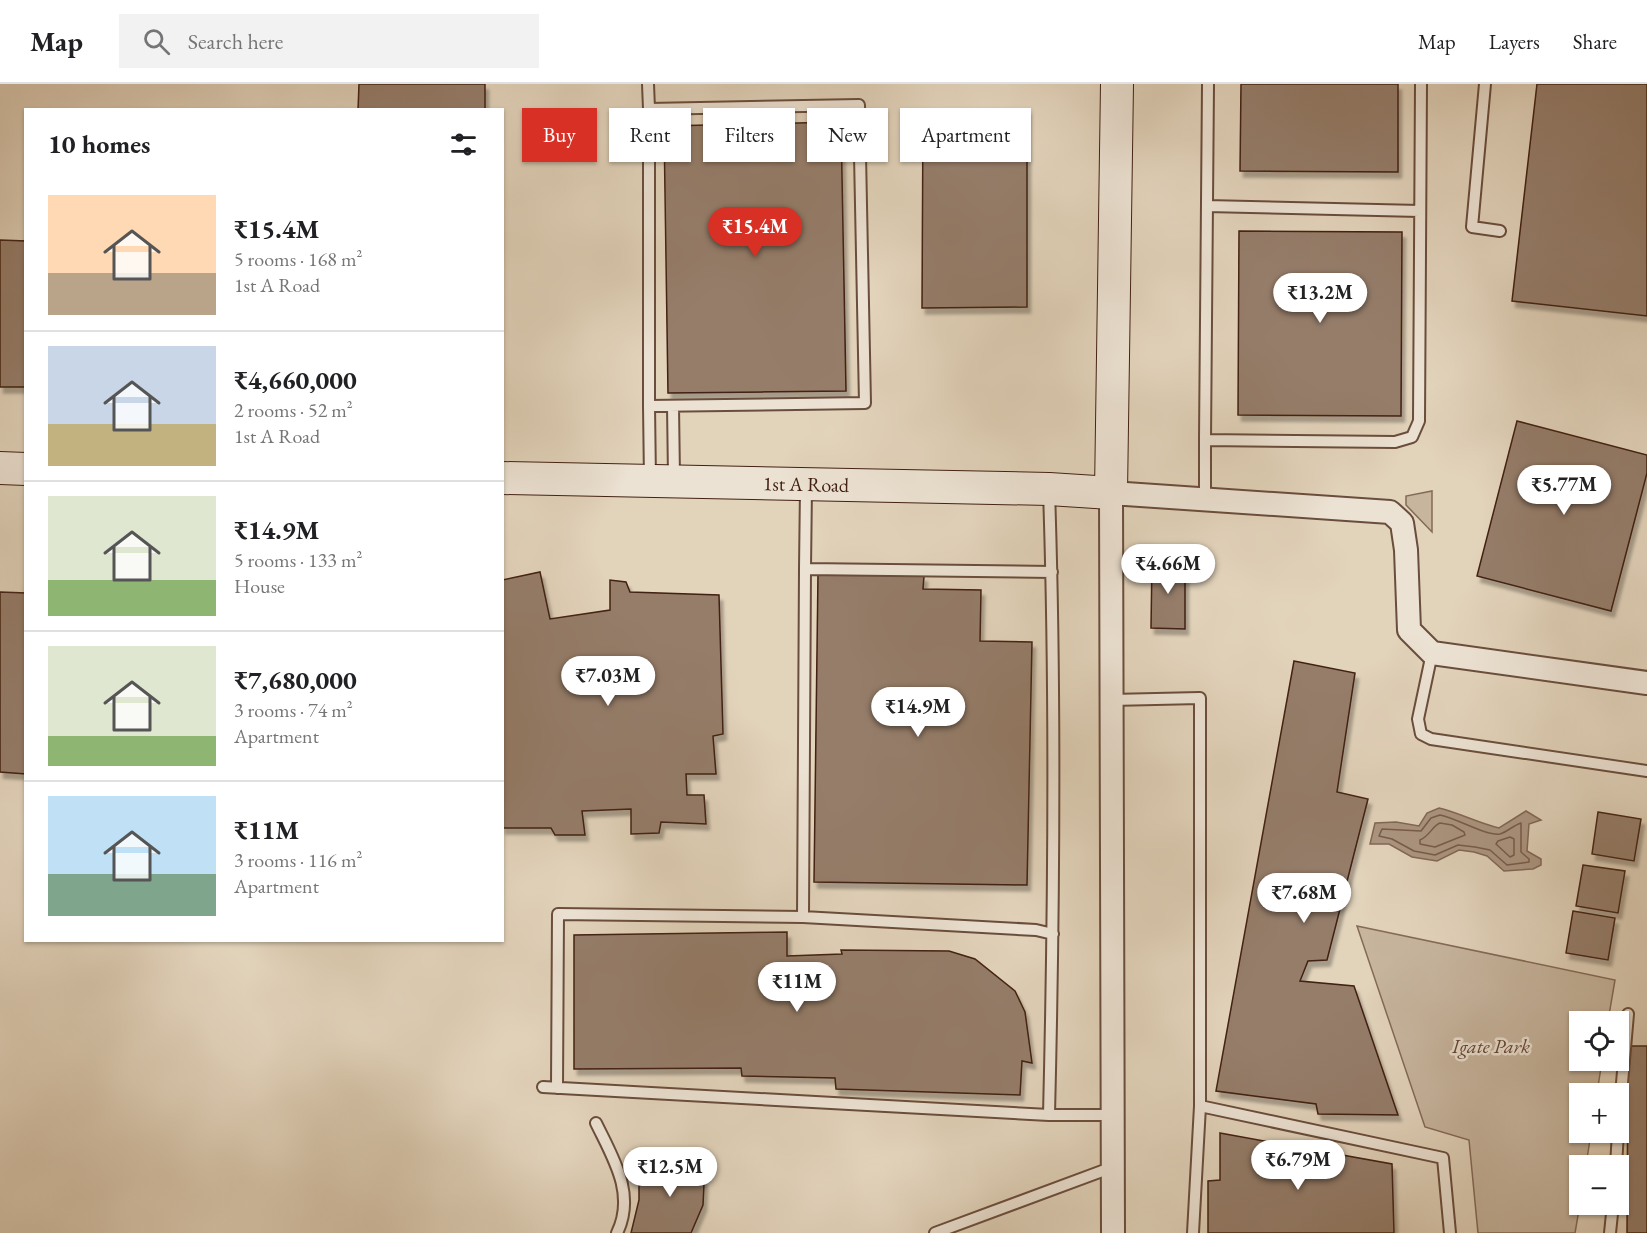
<!DOCTYPE html>
<meta charset="utf-8">
<style>
:root{--surface:#fff;--page:#f2f2f2;--text:#202124;--muted:#757577;--line:#e0e0e0;--accent:#d93025}
body{margin:0;font-family:"EB Garamond",serif;background:var(--page);color:var(--text);height:100vh;display:flex;flex-direction:column;font-size:22px;white-space:nowrap}
*{box-sizing:border-box;margin:0}
p{font-size:20px;color:var(--muted)}
.icon{flex:none;width:33px;height:33px;fill:none;stroke:currentColor;stroke-width:2;stroke-linecap:round;stroke-linejoin:round}
.map{position:relative;flex:1;overflow:hidden}
.side{position:absolute;left:24px;top:24px;width:480px;height:834px;display:flex;flex-direction:column;background:var(--surface);border-radius:0px;box-shadow:0 2px 4px #0004}
.side>*{flex:none}
.guide{position:absolute;left:522px;top:24px;width:570px;height:54px;display:flex;gap:12px}
.controls{position:absolute;left:1569px;top:927px;display:grid;gap:12px}
.controls a{display:grid;place-items:center;width:60px;height:60px;border-radius:0px;background:var(--surface);box-shadow:0 2px 4px #0004;font-size:30px}
.price{position:absolute;translate:-50% -51px;padding:0 14px;border-radius:21px;background:#fff;color:#222;font-size:20px;line-height:39px;filter:drop-shadow(0 2px 3px #0008)}
.price::after{content:'';position:absolute;left:50%;top:36px;width:18px;height:14px;margin-left:-9px;background:inherit;clip-path:polygon(0 0,100% 0,50% 100%)}
.price.active{background:var(--accent);color:#fff}
ul{padding:0;list-style:none}
li{display:flex;align-items:center;gap:18px;height:150px;padding:0 24px}
li+li{border-top:2px solid var(--line)}
li span{display:grid;place-items:center;flex:none;width:168px;height:120px;border-radius:0px;color:#555}
li>.icon{margin-inline-start:auto}
span .icon{width:72px;height:72px;fill:#fffc;stroke-width:1}
li b{font-size:26px}
h2{display:flex;justify-content:space-between;align-items:center;height:72px;padding:0 24px;font-size:26px}
.chip{padding:0 21px;border-radius:0px;background:var(--surface);box-shadow:0 2px 4px #0004;font-size:21px;line-height:54px}
.chip.active{background:var(--accent);color:#fff}
header{display:flex;align-items:center;gap:36px;box-sizing:border-box;height:84px;padding:0 30px;background:var(--surface);border-bottom:2px solid var(--line)}
header strong{font-size:28px}
nav{display:flex;gap:33px;margin-inline-start:auto;font-size:21px}
.search{width:420px;height:54px;background:var(--page);display:flex;align-items:center;gap:15px;box-sizing:border-box;padding:0 21px;border-radius:0px;color:var(--muted);font-size:22px}
.map>svg:first-child{display:block}
</style>
<header>
<strong>Map</strong>
<div class="search"><svg class="icon" aria-label="search" viewBox="0 0 24 24"><circle cx="10" cy="10" r="6"/><path d="M15 15l6 6"/></svg>Search here</div>
<nav><a>Map</a><a>Layers</a><a>Share</a></nav>
</header>
<div class="map">
<svg width="1647" height="1149" viewBox="0 0 1647 1149">
<defs>
<filter id="shadow"><feDropShadow dx="3.5" dy="6" stdDeviation="1.5" flood-color="#0004"/></filter>
</defs>
<rect width="100%" height="100%" fill="#e2d3bb"/>
<filter id="stains"><feTurbulence type="fractalNoise" baseFrequency=".00333" numOctaves="4"/><feColorMatrix values="0 0 0 0 .2 0 0 0 0 .09 0 0 0 0 .02 0 0 0 .5 -.17"/></filter>
<radialGradient id="worn" r=".72"><stop offset=".6" stop-color="#630" stop-opacity="0"/><stop offset="1" stop-color="#630" stop-opacity=".3"/></radialGradient>
<path fill="#c7b59e" stroke="#846a58" stroke-width="1.5" d="M1432,407V448L1406,421V412Z
M1357,842L1615,896L1608,937L1580,938V976L1602,977L1597,1009L1580,1010V1048L1591,1049L1586,1081L1580,1082V1120L1575,1149H1478L1469,1056L1425,1043Z"/>
<path fill="#ac9682" stroke="#826755" stroke-width="1.5" d="M1439,724C1460,729 1478,739 1499,744L1526,727L1541,736L1529,740L1527,767L1541,775V781L1533,785L1504,787L1487,772L1474,768L1459,766L1437,777L1412,773L1389,760H1370L1375,739L1396,738L1419,742L1427,729Z"/>
<g fill="none" stroke-linecap="round" stroke-linejoin="round">
<path stroke="#775b4a" stroke-width="1.5" d="M1440,731C1456,734 1486,752 1500,750C1507,748 1514,741 1521,739V768L1529,775V778L1507,781L1490,766L1475,763L1458,761L1435,771L1414,767L1392,755L1379,752L1382,745L1421,747L1431,734Z
M1440,739L1452,741L1464,748L1465,751L1435,763L1420,760V756C1430,752 1432,742 1440,739Z
M1510,753L1514,755V771L1510,773L1496,760L1498,757Z"/>
</g>
<path fill="#957d6a" stroke="#422012" stroke-width="1.5" filter="url(#shadow)" d="M359,0H485V26H358Z
M1241,0H1398V88L1240,87Z
M1537,0H1647V232L1512,217Z
M923,25H1027V223L922,224Z
M841,38L846,307L668,309L664,42Z
M1239,147L1402,148L1401,332L1238,331Z
M0,156L26,157V303H0Z
M1517,337L1647,371V389L1611,527L1477,492Z
M1152,477L1185,478V545L1151,544Z
M540,488L550,535L610,526V496L626,498L630,508L719,511L723,650L713,652L716,690H686L687,711H704L706,740L661,738L659,749L631,750V725L582,727L585,751H555L551,744H502V496Z
M818,490L924,492L923,505L981,506L980,557L1032,558L1027,801L814,798Z
M0,508L26,509V690L0,688Z
M1294,577L1355,589L1337,708L1368,715L1327,876L1308,877L1300,897L1354,902L1398,1031L1318,1030L1316,1020L1216,1007Z
M1598,728L1641,735L1634,777L1592,770Z
M1583,781L1625,787L1618,829L1576,822Z
M1573,827L1615,834L1608,876L1566,869Z
M787,848V872L842,870L841,866L949,867L975,875L1015,907L1025,928L1032,979L1022,977L1020,1011L836,1005L835,994L742,992L741,984L574,985V851Z
M1628,962H1647V1149H1627Z
M1220,1049L1392,1080L1394,1149H1208V1097L1220,1096Z
M698,1072L704,1100L703,1121L691,1149H631L639,1116V1086Z"/>
<g fill="none" stroke-linecap="round" stroke-linejoin="round">
<defs>
<path id="lane" d="M648,0L649,25
M1208,0L1205,356L1395,358L1412,353L1419,337L1421,0
M1485,0L1472,143L1500,147
M1207,122L1420,127
M649,322L865,319L859,21L649,25V322L650,396
M673,322L674,393
M1205,416V356
M805,485L806,403
M1432,569L1418,635L1421,650L1431,655L1647,687
M1111,616L1200,614V1022L1193,1149
M803,833L805,485L1052,488
M543,1003L1049,1031C1054,823 1056,615 1049,407
M557,1004L558,830L803,833L1036,846L1053,850
M1200,1022L1443,1074L1450,1149
M1049,1031H1112
M596,1039C613,1074 636,1110 617,1149
M1618,1045L1628,930
M1616,1082L1618,1048
M935,1149L1113,1083
M1610,1149L1613,1120"/>
<path id="street" d="M1113,1149L1111,409L1390,428L1402,439L1406,466L1409,546L1432,569L1647,599"/>
<g id="secondary">
<path d="M0,384L26,385"/>
<path id="s1" d="M502,394L1049,405L1111,409L1117,0"/>
</g>
</defs>
<use href="#lane" stroke="#6a4d3c" stroke-width="14"/>
<use href="#street" stroke="#6a4d3c" stroke-width="26"/>
<use href="#secondary" stroke="#422012" stroke-width="34"/>
<use href="#lane" stroke="#ece2d3" stroke-width="10"/>
<use href="#street" stroke="#ece2d3" stroke-width="22"/>
<use href="#secondary" stroke="#ece2d3" stroke-width="32"/>
</g>
<g text-anchor="middle" dominant-baseline="central" stroke-width="5" stroke-linejoin="round" paint-order="stroke">
<g font-size="20" fill="#422012" stroke="#ece2d3">
<text stroke="none"><textPath href="#s1" startOffset="304">1st A Road</textPath></text>
</g>
<g font-size="20" font-style="italic" fill="#634535" stroke="#ece2d3">
<text x="1491" y="962">Igate Park</text>
</g>
</g>
<rect width="100%" height="100%" filter="url(#stains)"/>
<rect width="100%" height="100%" fill="url(#worn)"/>
</svg>
<div class="controls">
<a><svg class="icon" aria-label="locate" viewBox="0 0 24 24"><circle cx="12" cy="12" r="6"/><path d="M12 2v4M12 18v4M2 12h4M18 12h4"/></svg></a>
<a>+</a>
<a>−</a>
</div>
<b class="price active" style="left:755px;top:174px">₹15.4M</b>
<b class="price" style="left:1320px;top:240px">₹13.2M</b>
<b class="price" style="left:1564px;top:432px">₹5.77M</b>
<b class="price" style="left:1168px;top:511px">₹4.66M</b>
<b class="price" style="left:608px;top:623px">₹7.03M</b>
<b class="price" style="left:918px;top:654px">₹14.9M</b>
<b class="price" style="left:1304px;top:840px">₹7.68M</b>
<b class="price" style="left:797px;top:929px">₹11M</b>
<b class="price" style="left:1298px;top:1107px">₹6.79M</b>
<b class="price" style="left:670px;top:1114px">₹12.5M</b>
<div class="guide">
<a class="chip active">Buy</a>
<a class="chip">Rent</a>
<a class="chip">Filters</a>
<a class="chip">New</a>
<a class="chip">Apartment</a>
</div>
<section class="side">
<h2>10 homes<svg class="icon" aria-label="filters" viewBox="0 0 24 24"><path d="M4 7h16M4 17h16"/><circle cx="9" cy="7" r="2"/><circle cx="15" cy="17" r="2"/></svg></h2>
<ul>
<li><span style="background:linear-gradient(#ffd9b3 65%,#b9a48a 0)"><svg class="icon" aria-label="home" viewBox="0 0 24 24"><path d="M3 11l9-7 9 7M6 9v11h12V9"/></svg></span><div><b>₹15.4M</b><p>5 rooms · 168 m²</p><p>1st A Road</p></div></li>
<li><span style="background:linear-gradient(#c9d6e8 65%,#c2b280 0)"><svg class="icon" aria-label="home" viewBox="0 0 24 24"><path d="M3 11l9-7 9 7M6 9v11h12V9"/></svg></span><div><b>₹4,660,000</b><p>2 rooms · 52 m²</p><p>1st A Road</p></div></li>
<li><span style="background:linear-gradient(#dfe7d0 70%,#8fb573 0)"><svg class="icon" aria-label="home" viewBox="0 0 24 24"><path d="M3 11l9-7 9 7M6 9v11h12V9"/></svg></span><div><b>₹14.9M</b><p>5 rooms · 133 m²</p><p>House</p></div></li>
<li><span style="background:linear-gradient(#dfe7d0 75%,#8fb573 0)"><svg class="icon" aria-label="home" viewBox="0 0 24 24"><path d="M3 11l9-7 9 7M6 9v11h12V9"/></svg></span><div><b>₹7,680,000</b><p>3 rooms · 74 m²</p><p>Apartment</p></div></li>
<li><span style="background:linear-gradient(#bfe0f5 65%,#7fa58c 0)"><svg class="icon" aria-label="home" viewBox="0 0 24 24"><path d="M3 11l9-7 9 7M6 9v11h12V9"/></svg></span><div><b>₹11M</b><p>3 rooms · 116 m²</p><p>Apartment</p></div></li>
</ul>
</section>
</div>
